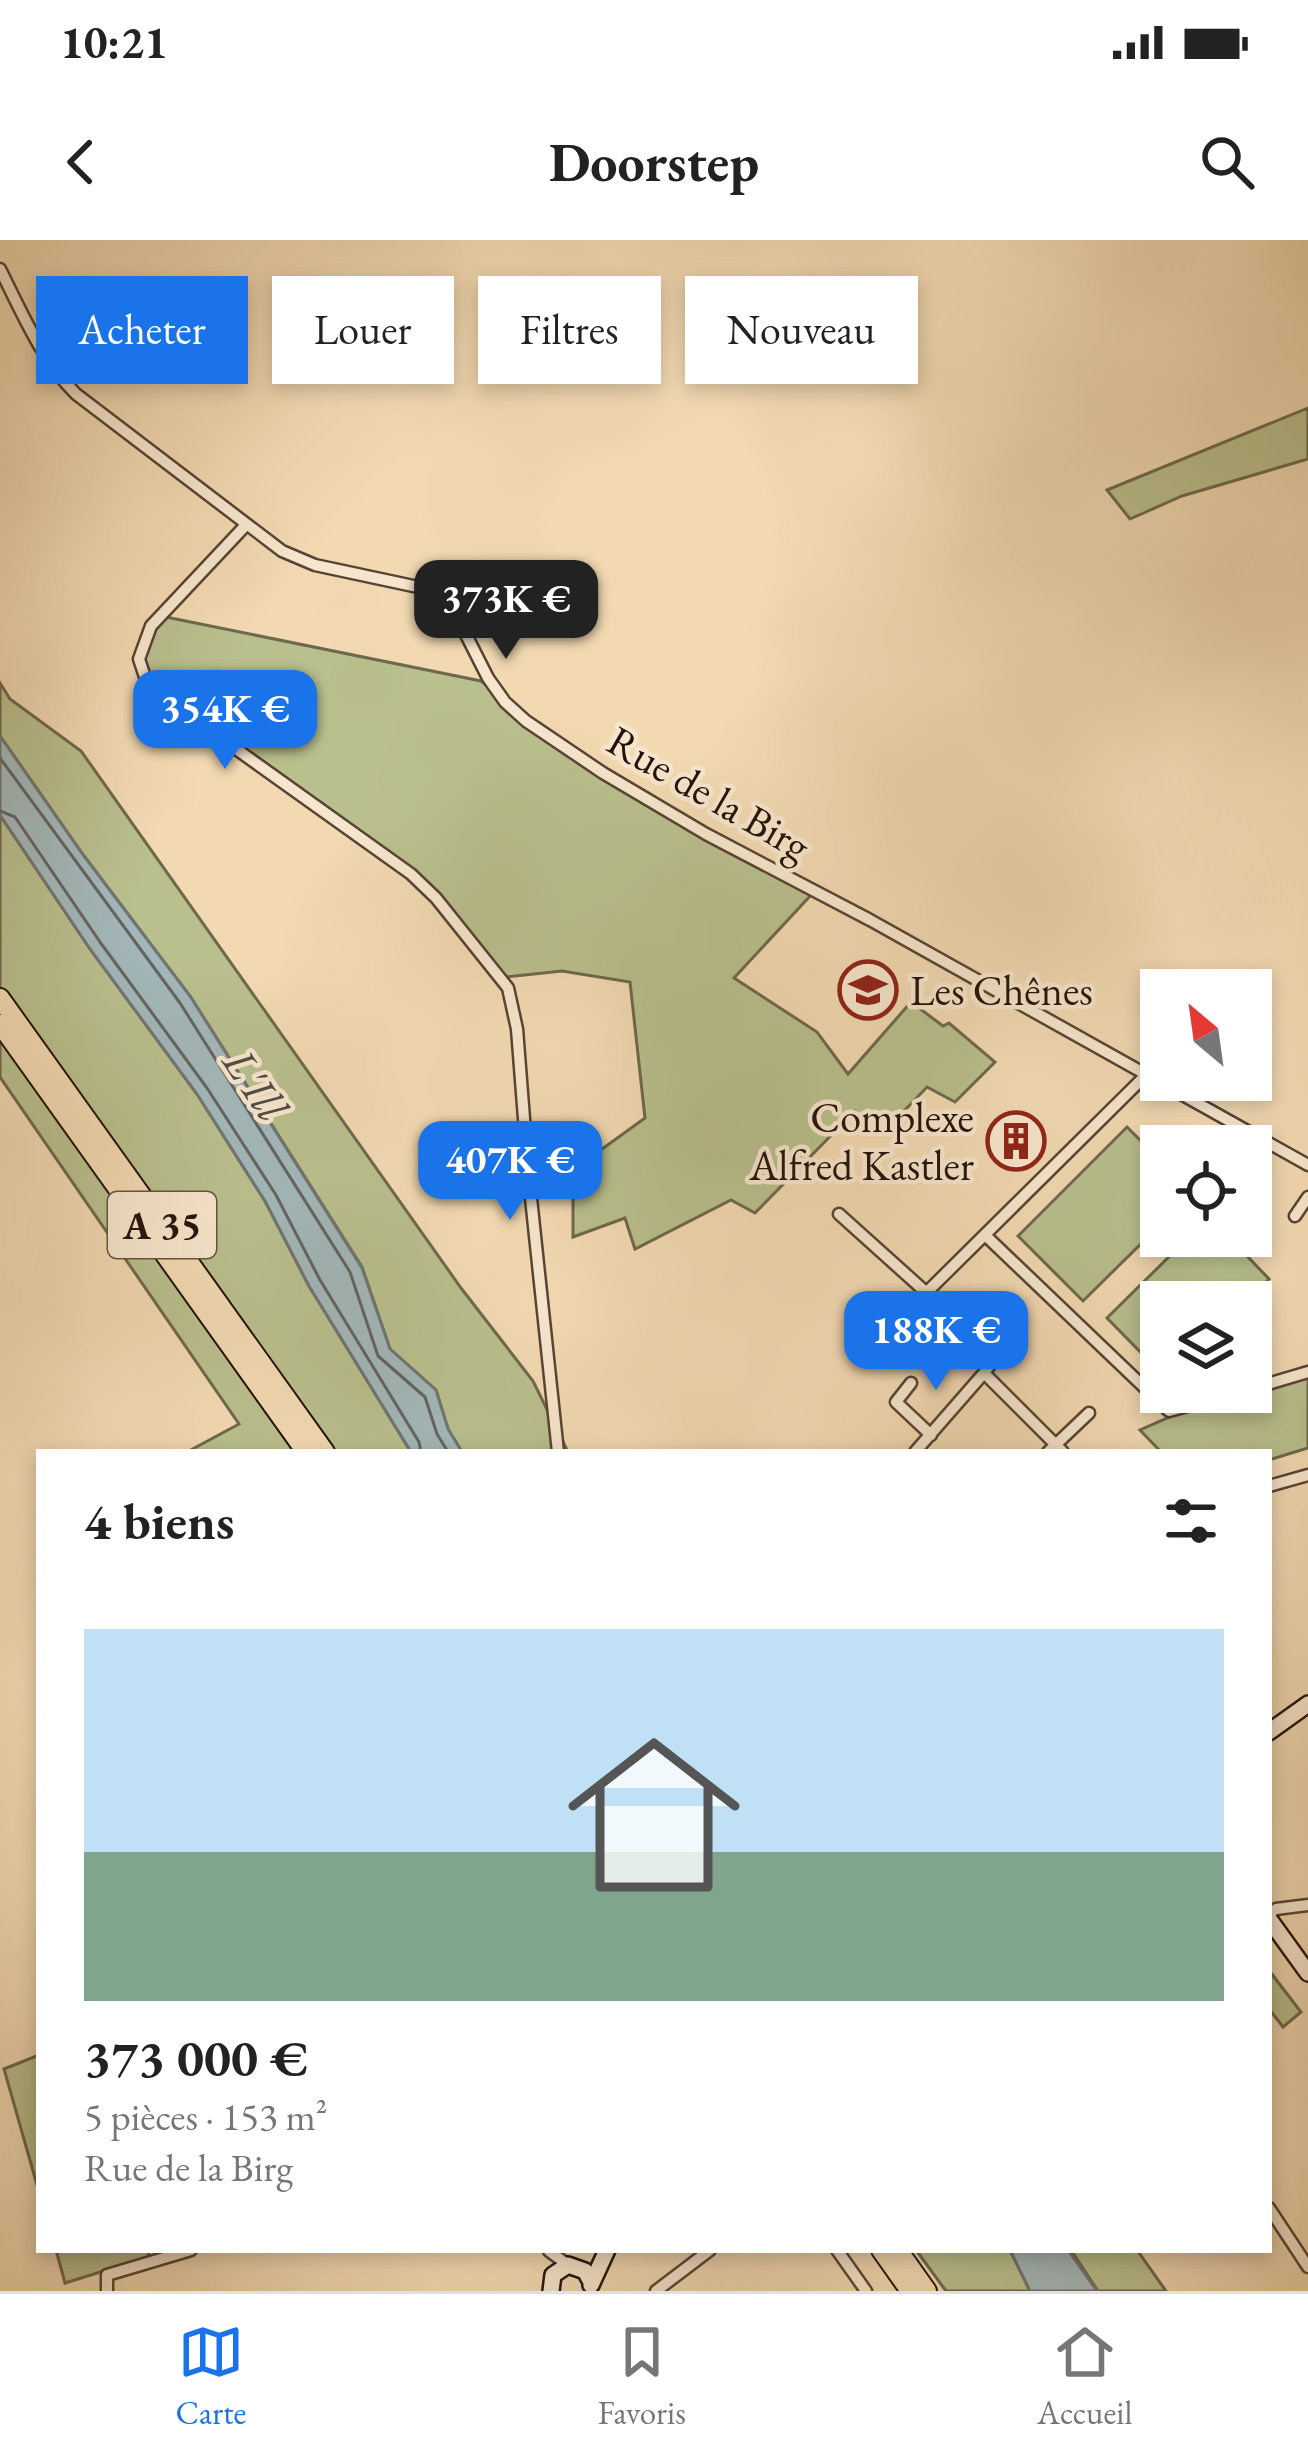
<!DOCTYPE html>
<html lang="fr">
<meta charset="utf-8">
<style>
:root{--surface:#fff;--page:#f6f6f6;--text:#222;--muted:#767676;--line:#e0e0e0;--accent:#1a73e8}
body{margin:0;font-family:"EB Garamond",serif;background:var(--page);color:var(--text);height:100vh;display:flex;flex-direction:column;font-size:45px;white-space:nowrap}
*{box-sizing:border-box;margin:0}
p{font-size:39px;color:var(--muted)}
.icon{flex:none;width:66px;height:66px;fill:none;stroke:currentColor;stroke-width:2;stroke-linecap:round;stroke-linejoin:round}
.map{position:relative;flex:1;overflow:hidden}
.drawer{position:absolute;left:36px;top:1209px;width:1236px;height:804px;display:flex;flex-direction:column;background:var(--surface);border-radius:0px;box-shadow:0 6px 18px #0003}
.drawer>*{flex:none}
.guide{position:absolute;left:36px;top:36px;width:1236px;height:108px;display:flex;gap:24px}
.needle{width:78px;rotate:331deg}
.tools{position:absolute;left:1140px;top:729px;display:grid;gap:24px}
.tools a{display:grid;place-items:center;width:132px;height:132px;border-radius:0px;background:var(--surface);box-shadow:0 6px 18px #0003;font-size:60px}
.price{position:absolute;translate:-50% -102px;padding:0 27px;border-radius:24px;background:var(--accent);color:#fff;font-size:39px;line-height:78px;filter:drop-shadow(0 3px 6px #0008)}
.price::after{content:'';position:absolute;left:50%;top:72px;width:36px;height:27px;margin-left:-18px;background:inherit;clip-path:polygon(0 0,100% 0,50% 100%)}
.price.on{background:#222;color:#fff}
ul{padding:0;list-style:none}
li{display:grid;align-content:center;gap:24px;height:636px;padding:0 48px}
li+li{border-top:3px solid var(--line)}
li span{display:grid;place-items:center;height:372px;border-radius:0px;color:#555}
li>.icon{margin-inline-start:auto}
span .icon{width:216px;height:216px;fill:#fffc;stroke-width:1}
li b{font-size:51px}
h2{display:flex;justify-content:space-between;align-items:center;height:144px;padding:0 48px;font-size:51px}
.tag{padding:0 42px;border-radius:0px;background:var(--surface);box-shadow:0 6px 18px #0003;font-size:42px;line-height:108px}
.tag.on{background:var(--accent);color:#fff}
.status{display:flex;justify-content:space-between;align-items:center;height:84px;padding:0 60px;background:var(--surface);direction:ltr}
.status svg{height:33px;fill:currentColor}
header{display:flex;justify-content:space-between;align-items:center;height:156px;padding:0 48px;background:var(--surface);font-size:54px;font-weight:700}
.menu{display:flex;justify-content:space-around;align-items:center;height:168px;border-top:3px solid var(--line);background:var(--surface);font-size:33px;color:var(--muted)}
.menu a{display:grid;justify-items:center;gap:6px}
.menu .on{color:var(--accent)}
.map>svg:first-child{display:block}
</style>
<div class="status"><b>10:21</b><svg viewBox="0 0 49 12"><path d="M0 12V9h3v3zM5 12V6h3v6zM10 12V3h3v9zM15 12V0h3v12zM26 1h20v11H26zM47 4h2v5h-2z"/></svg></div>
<header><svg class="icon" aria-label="back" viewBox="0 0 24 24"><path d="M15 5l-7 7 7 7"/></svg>Doorstep<svg class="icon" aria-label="search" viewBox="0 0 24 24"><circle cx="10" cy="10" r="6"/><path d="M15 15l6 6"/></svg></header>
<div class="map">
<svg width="1308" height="2051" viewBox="0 0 1308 2051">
<rect width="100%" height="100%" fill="#f2d9b2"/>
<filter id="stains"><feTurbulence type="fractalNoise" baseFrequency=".00167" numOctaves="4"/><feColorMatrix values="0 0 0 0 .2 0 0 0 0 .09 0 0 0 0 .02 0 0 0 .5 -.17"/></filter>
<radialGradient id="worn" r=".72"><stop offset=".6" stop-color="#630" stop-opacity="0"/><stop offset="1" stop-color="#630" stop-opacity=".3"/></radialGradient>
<path fill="#b9bf8d" stroke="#6e684c" stroke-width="3" d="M1308,168V219L1182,256L1130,279L1107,250Z
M166,377L481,441L603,536L811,655L734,738L817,792L848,834L911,762L943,786L949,783L995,822L955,862L927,847L882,894L855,871L755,973L731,960L635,1009L625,978L573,997V930L645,878L630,742L562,731L506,737L406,633L153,451L136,412Z
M0,443L10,459L81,511L461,1048L533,1141L568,1212H462L448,1189L436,1150L390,1109L362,1027L190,756L84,616L0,496Z
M0,575L90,709L197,854L265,961L309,1046L411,1212H187L239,1184L0,837Z
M1127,887L1161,921V984L1083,1061L1018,996Z
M1190,996H1228L1269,1039L1246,1062H1161V1133L1107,1078Z
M1308,1138V1208L1269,1220V1212H1161L1140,1190L1172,1176Z
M1271,1733L1301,1772L1283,1787L1269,1769Z
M39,1815V1952L4,1829Z
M56,2010H148L149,2017L65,2043Z
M916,2010H1010L1030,2051H946Z
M1071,2010H1137L1166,2051H1098Z"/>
<path fill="#a2b7b9" stroke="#707573" stroke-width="3" d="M0,496L84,616L190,756L362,1028L390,1109L436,1150L448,1189L462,1212H411L309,1046L265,961L197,854L90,709L0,575Z
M1010,2010H1068L1097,2051H1030Z"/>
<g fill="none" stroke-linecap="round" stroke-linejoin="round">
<path stroke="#636462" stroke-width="3" d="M0,518L180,763L350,1032L378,1116L425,1157L437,1194L448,1212
M0,571L15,577L100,702L207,848L276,955L320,1040L419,1202L421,1212"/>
<defs>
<path id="street" d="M0,29C22,73 41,119 76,154L282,311L315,325L432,350L453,369L488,438L505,462L526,481L603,533L706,594L870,680L1308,925
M245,286L151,386L139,419L148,446L411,634L436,658L508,748L517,789L528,930L558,1212
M839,974L989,1109L990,1125L984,1133L1063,1212
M1295,976L1308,957
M985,995L1169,1171L1239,1152
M925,1054L1146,835
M911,1143L896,1162L931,1195
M1251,1149L1308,1132
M915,1212L984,1133
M1048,1212L1089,1173
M1269,1246L1308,1235
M1269,1674L1276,1669L1308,1665
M1269,1968L1308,2027
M837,2010L866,2051
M549,2011L568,2025
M107,2051V2035L191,2010
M656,2051L710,2010"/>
<path id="secondary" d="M1269,1492L1308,1464
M1269,1679L1308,1733
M591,2045L607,2010
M551,2051L553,2035L568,2025L585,2031L591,2042"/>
<path id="highway" d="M0,758L325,1212
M0,784L306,1212
M881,2010L910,2051
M898,2010L927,2051"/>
</defs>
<use href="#street" stroke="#584434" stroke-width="15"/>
<use href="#secondary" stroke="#24120a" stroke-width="20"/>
<use href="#highway" stroke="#24120a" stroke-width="22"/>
<use href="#street" stroke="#f7e6cd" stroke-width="10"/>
<use href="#secondary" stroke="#f7e6cd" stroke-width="15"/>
<use href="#highway" stroke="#f2d9b2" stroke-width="18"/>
</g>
<defs>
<symbol id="school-ring" viewBox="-11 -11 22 22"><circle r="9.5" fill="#f7e6cd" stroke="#8f2418" stroke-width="1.5"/><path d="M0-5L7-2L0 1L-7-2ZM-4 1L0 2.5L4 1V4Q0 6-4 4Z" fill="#8f2418"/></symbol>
<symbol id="building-ring" viewBox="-11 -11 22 22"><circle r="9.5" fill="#f7e6cd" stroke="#8f2418" stroke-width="1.5"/><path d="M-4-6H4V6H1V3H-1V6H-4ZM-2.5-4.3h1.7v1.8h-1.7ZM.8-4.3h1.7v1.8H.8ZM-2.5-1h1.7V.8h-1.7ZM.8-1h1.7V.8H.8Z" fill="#8f2418"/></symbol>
</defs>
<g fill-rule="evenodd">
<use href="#school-ring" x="835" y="717" width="66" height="66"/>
<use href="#building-ring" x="983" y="868" width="66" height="66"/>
</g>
<g text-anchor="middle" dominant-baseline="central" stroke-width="9" stroke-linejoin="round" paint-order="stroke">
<rect fill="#f7e6cd" stroke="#635244" stroke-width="3" x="108" y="952" width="108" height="66" rx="9"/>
<g font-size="39" font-weight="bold" fill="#24120a">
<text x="162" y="985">A 35</text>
</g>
<g font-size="42" fill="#24120a" stroke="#f7e6cd">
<text transform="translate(709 553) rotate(30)">Rue de la Birg</text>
</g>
<g font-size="42" fill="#24120a" stroke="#f7e6cd" text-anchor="start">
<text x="910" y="750">Les Chênes</text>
<text x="974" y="877" text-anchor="end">Complexe<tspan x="974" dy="48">Alfred Kastler</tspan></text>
</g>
<g font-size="45" font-style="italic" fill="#504c47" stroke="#f7e6cd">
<text transform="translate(256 844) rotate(56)">L'Ill</text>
</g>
</g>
<rect width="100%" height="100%" filter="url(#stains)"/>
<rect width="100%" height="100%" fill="url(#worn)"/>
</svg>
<div class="tools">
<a><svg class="needle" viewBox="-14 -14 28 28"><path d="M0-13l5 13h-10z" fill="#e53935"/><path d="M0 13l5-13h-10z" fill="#767676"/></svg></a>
<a><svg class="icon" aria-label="locate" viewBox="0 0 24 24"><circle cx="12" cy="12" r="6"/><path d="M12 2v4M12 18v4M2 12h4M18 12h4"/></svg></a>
<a><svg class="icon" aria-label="layers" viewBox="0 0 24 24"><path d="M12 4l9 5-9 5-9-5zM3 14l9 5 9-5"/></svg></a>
</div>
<b class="price on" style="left:506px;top:422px">373K €</b>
<b class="price" style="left:225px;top:532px">354K €</b>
<b class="price" style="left:510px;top:983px">407K €</b>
<b class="price" style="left:936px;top:1153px">188K €</b>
<div class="guide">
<a class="tag on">Acheter</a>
<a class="tag">Louer</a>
<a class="tag">Filtres</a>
<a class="tag">Nouveau</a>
</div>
<section class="drawer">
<h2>4 biens<svg class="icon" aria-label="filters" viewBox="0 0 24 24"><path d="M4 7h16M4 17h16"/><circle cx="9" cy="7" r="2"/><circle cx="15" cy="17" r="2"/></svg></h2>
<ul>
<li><span style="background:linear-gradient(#bfe0f5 60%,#7fa58c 0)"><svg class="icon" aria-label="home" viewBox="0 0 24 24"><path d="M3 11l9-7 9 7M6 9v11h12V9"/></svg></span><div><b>373 000 €</b><p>5 pièces · 153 m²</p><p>Rue de la Birg</p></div></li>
</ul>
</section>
</div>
<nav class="menu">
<a class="on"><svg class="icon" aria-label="map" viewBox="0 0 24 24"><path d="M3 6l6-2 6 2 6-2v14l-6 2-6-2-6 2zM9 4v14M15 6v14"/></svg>Carte</a>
<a><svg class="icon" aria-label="saved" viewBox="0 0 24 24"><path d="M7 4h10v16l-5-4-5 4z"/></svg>Favoris</a>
<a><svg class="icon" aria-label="home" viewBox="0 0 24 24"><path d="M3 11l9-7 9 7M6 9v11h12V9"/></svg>Accueil</a>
</nav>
